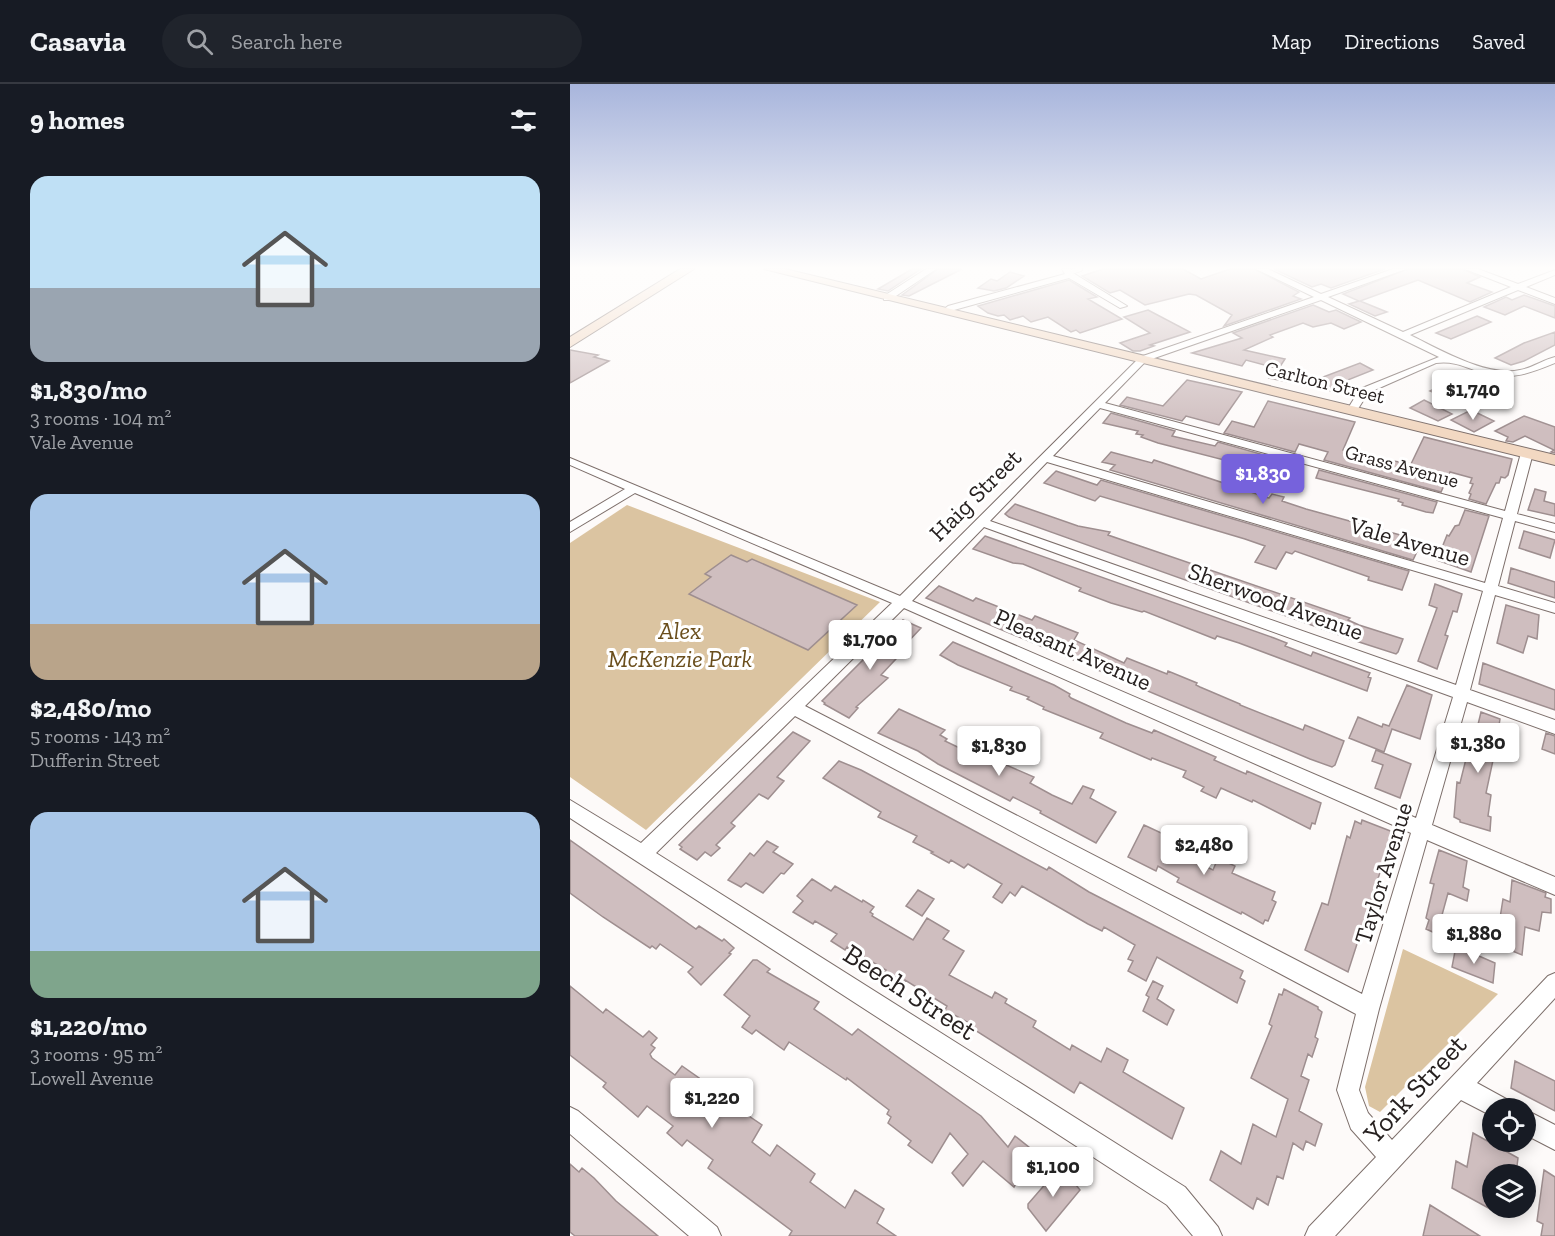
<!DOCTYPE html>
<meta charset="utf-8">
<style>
:root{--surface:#171b24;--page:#20242c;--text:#f1f3f6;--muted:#9ea1a6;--line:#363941;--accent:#7662dc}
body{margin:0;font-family:"Zilla Slab",serif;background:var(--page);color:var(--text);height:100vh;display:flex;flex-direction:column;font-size:22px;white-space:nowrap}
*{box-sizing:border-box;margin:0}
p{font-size:20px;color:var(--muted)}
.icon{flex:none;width:33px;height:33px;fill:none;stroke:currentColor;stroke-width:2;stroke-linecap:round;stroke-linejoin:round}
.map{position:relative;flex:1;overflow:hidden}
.sheet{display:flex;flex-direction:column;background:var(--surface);width:570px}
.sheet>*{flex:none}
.buttons{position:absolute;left:912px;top:1014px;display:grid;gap:12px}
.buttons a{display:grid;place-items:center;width:54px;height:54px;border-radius:50%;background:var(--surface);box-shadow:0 3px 15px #0003;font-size:30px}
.price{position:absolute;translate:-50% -51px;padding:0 14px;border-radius:6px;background:#fff;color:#222;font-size:20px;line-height:39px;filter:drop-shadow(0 2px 3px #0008)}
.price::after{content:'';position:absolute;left:50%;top:36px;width:18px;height:14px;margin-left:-9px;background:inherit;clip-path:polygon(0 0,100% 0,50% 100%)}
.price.on{background:var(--accent);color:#fff}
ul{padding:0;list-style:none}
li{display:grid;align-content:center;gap:12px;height:318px;padding:0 30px}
li span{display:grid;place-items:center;height:186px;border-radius:18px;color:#555}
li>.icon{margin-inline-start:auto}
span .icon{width:108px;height:108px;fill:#fffc;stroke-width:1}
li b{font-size:26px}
h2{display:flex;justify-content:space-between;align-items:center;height:72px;padding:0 30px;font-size:26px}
header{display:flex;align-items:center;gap:36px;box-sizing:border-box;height:84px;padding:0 30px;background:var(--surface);border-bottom:2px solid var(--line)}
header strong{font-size:28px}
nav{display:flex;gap:33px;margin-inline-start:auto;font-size:21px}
.search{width:420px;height:54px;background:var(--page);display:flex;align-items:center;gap:15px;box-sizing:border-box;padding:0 21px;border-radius:33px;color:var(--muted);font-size:22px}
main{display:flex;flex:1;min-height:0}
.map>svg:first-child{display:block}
</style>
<header>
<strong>Casavia</strong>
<div class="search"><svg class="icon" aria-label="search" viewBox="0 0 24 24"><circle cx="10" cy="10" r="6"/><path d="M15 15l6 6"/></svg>Search here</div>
<nav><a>Map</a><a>Directions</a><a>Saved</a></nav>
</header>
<main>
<section class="sheet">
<h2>9 homes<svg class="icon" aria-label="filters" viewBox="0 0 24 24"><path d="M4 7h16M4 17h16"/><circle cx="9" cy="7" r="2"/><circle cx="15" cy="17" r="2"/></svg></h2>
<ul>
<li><span style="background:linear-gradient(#bfe0f5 60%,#9aa5b1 0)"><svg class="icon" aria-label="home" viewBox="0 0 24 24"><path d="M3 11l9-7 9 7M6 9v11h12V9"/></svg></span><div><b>$1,830/mo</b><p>3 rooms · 104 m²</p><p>Vale Avenue</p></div></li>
<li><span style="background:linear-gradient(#a9c7e8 70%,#b9a48a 0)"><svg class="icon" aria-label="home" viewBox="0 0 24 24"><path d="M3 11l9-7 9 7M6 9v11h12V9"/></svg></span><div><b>$2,480/mo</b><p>5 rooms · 143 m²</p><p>Dufferin Street</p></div></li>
<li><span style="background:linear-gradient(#a9c7e8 75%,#7fa58c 0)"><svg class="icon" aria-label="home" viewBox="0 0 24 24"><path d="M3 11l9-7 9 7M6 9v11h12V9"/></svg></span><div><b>$1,220/mo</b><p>3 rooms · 95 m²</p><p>Lowell Avenue</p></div></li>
</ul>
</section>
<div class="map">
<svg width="985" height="1152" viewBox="0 0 985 1152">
<rect width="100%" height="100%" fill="#fdfaf9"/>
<path fill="#dbc4a1" d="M57,421L310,518L76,746L0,693V459Z
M833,865L928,910L810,1028L799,1022L795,1003Z"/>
<path fill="#cfbebf" stroke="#9e8e8f" stroke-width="1.5" d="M342,185H351L318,207L308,205Z
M368,185H392L339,212L332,211Z
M533,185H613L631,195L660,185H684L729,208L723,212L731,215L654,242L662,231L626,211L619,210L575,221L550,206L540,209L512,192Z
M704,185H815L761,204L751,200L742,203Z
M838,185H893L910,193L897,199L922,208L900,218L848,196L790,217L817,228L805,232L779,220L789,217L773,210Z
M440,188L454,192L436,204L424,207L408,204L421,195L427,197Z
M499,196L527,213L518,215L552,235L510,249L506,246L501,248L478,233L461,238L453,232L440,236L434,231L428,232L418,229L408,222Z
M954,211L985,222V234L954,222L935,231L914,223L936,213L942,216Z
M743,221L759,228L766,226L791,238L774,245L761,239L743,243L733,239L700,251L703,253L674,266L715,275L709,284L748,295L790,279L803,286L770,299L765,307H761L699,294L706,284L676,276L672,282L622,269L672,254L663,249Z
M578,226L620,248L580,261L584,262L570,267H563L550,259L580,249L554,233Z
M907,232L921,238L881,255L866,249Z
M985,248V261L954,277L941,281L925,274L954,259Z
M0,266L28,271L24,273L39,277L0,299Z
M617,296L672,308L649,341L616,332L612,337L550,321L557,313L593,322Z
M878,298L879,299H903L874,313L860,307Z
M854,316L882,330L868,337L840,324Z
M698,317L785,338L773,366L800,373L841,380L854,353L942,375L938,391L935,394L931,393L929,399H926L916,420L899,415L901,410L899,409L903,400L900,399L902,394L880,388L871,408L754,376L758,368L729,360L725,368L654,349L662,337L684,343Z
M901,326L924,337L904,348L881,336Z
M541,329L605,347L602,352L645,362L648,358L719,378L717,385L714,392L656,374L654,376L588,359L571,353L573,351L566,350L568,347L533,339Z
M954,332L985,343V369L981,368L984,366L955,352L943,358L936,357L938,353L925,347Z
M541,368L582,379L584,376L699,414L702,410L714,413L712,417L736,425L852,457L843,476L540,386L545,381L532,378Z
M749,386L867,418L863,429L856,428L832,421L833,419L828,417L829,415L746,394Z
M486,387L527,401L531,396L839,487L832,506L798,496L799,493L725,467L722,470L716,468L706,485L685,478L695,462L675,455L530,412L525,417L474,399Z
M965,405L976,408L974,417L985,420V432L958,426Z
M445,420L508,442L540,448L538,451L780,534L778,536L789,541L833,555L828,568L826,570L789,558L439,433L435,430Z
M895,426L919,432L901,488L867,476L877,451L879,452L885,442L889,441Z
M954,447L985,456L980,474L949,464Z
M415,452L704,554L717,559L715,562L741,572L743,568L800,589L798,593L801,594L797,607L669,559L647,552L645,555L574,527L572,528L541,519L509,507L511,504L453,480L443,479L403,465Z
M161,471L177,478L182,475L287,521L238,566L119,510L141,493L135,490Z
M941,484L985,498V514L938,499Z
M865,500L892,510L887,528L883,527L875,551L878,552L867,585L848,577L867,524L859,521Z
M369,502L403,517L406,514L462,536L465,532L508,549L504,556L554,579L557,574L597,590L598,587L627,599L626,601L630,603L670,620V621L733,646L735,641L774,657L765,681L762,683L740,675L356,514Z
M936,521L969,531L967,555L958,552L953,569L927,559Z
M333,536L351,544L335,561L338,562L311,591L318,594L286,623L288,624L279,634L254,620L255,619L252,617Z
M383,558L484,601L500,610L499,612L501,614L556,639L582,649L584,646L646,673L644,676L676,690L677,687L751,719L745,740L742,739L740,745L683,716L682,718L651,704L646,714L631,707L634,703L613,693L616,687L582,674L581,676L530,654L533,649L473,625L474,623L457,615L459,613L440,606L442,603L388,581L370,571Z
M913,579L985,606V626L909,600Z
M837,601L862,611L850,655L822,645L814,668L779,654L788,633L812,643L813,640L819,642Z
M329,625L375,646L370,651L377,655L375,657L402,670L404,667L464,693L460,699L482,711L502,720L513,702L524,706L520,714L546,728L526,759L470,729L471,727L443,713L440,717L368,680L348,667L308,649Z
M911,628L930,635L927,654L935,657L933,670L925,667L916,709L921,711L918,732L921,733L920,747L890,738V736L884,733L887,698L890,699L903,647L906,649Z
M223,648L240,657L207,693L214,697L198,715L189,710L161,739L165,742L146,761L150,764L141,772L135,768L127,776L110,765L112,763L109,761L129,741Z
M976,649L985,652V670L972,665Z
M806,666L841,680L830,714L805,704L813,681L802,677Z
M269,677L291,686L477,786L479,783L519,808L673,887L670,894L675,897L667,919L587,873L576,897L558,887L563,877L558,875L565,861L534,843L532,847L518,840L452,802L445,812L440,808L432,819L423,813L432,800L398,780L394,784L381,776L379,779L361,769L363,768L343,758L347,752L308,733L311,728L253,694Z
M792,736L823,748L778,888L735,866L752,819L758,821L777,752L780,754L785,737L791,740Z
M574,741L615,760L610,770L643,786L648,774L665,782L662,789L705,808L702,816L706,818L698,837L695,836L693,840L672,828L671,830L607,798L609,794L588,782L586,787L558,773Z
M0,756L126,845L129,842L152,857L154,855L164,864L159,869L161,870L131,901L118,888L123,883L90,860L86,865L82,862L80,864L33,833L0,809Z
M197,757L208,763L203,768L223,780L214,790L211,789L193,809L176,799L171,803L158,796L180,769L184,772Z
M869,766L897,777L893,803L899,806L897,817L878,809L872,831L896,842L892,861L856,845L859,836L856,834L864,800L860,799Z
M242,795L261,807L265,802L292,818L293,816L304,823L300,828L303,830L302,832L343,856L357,834L379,847L373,855L394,867L379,891L422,914L425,908L437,915L435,919L466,937L463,943L500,966L502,961L531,978L537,964L558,976L553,988L614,1024L602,1055L510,998L504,1009L400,943L401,940L375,926L377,922L335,896L332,900L314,889L316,886L277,863L275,866L261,857L267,850L245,837L243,840L223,828L233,817L227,812Z
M942,796L976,809L975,813L981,815V829L972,828L969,847L955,843L952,871L935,864L936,856L924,852L927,833L930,834L933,815L940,818Z
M348,806L364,815L352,832L336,822Z
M886,862L925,879L923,899L882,883Z
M183,876H187L200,885L197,888L249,918L244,925L282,951L288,945L411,1032L438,1063L445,1052L465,1068L444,1103L413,1077L393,1102L382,1089L398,1070L380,1049L362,1079L338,1061L341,1057L318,1039L321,1033L317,1030L319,1026L277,994L276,996L219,958L214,966L186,946L182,950L172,943L180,932L154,911Z
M583,897L593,902L587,915L604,926L597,941L573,927L579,913L576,911Z
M0,902L33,929L36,925L73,953L79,947L87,954L81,961L85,964L80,970L82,974L105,991L112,982L129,994L116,1012L141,1033L153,1016L163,1023L164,1022L192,1041L182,1058L200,1072L207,1061L245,1090L240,1098L275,1124L285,1106L314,1125L307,1139L326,1152H219L222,1147L138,1084L143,1076L117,1056L112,1062L97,1049L103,1042L77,1022L68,1033L33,1003L36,999L0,971Z
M714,905L748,923V925L752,928L745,953L748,955L742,973L738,970L731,992L739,996L729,1027L752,1040L745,1062L736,1057L733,1066L723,1059L713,1095L707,1092L698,1121L687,1114L683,1125L640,1096L651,1067L671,1080L683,1040L706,1053L718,1015L681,994L702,942L699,940L709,910L712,911Z
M945,977L985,997V1027L941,1004Z
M903,1049L948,1074L946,1090H922V1126L882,1104L886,1077L897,1083Z
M0,1080L9,1088L12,1084L24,1094L46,1117L88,1152H5L0,1148Z
M491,1082L510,1106L476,1147L458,1124V1120Z
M974,1086L985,1093V1152H971L973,1140L967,1137Z
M860,1121L910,1152H853Z"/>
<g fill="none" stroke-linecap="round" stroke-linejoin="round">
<defs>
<path id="lane" d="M498,189L510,185"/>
<path id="street" d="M356,185H366L320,216H314V212Z
M492,185H500L503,189L557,222L550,224L499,194L384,226L378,230L371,228L378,222L495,190Z
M686,185H698L751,210L823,185H836L758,213L833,248L941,203L895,185H908L948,200L985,186V191L956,203L985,214V220L948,206L840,251C869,265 918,294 950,286C962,284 973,276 985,273V279C961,289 942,296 916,290C899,285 885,276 866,279L798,309L786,328H778L777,326L790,305L869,273L751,216L576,277L535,319L935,427L951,369L953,367H961L963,369L947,430L985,440V448L945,437L928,502L985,519V529L925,511L900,606L985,636V650L897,618L862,741L985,793V811L857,756L809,925L789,1006L798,1029L822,1056L978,892L985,889V914L907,999L938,1016L941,1024H922V1032L891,1016L765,1152H735L739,1143L806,1073L781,1045L767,1006L786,930L225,632L86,769L615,1103L648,1143L652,1152H623L597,1121L0,734V716L71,759L322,519L65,409L0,448V438L55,405L0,381V374L330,512L570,273L744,213ZM530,324L933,434L915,499L483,372ZM477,378L913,507L886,601L420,437ZM414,443L883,613L846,734L342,517ZM334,524L841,749L792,910L235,622Z
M0,1023L8,1027L147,1143L151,1152H119L0,1050Z
M956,1026L985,1041V1066L956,1051Z"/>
<path id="secondary" d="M110,185H124L0,263V253Z
M194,185H215L985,371V381Z"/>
</defs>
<use href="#lane" stroke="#7d6f6b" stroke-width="6"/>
<use href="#street" stroke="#7d6f6b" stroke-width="2"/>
<use href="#secondary" stroke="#7d6f6b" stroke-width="2"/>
<use href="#lane" stroke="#fff" stroke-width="4.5"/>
<use href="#street" fill="#fff" fill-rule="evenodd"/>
<use href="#secondary" fill="#f2d8c2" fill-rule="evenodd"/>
</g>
<linearGradient id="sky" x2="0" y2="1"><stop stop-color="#a8b5dc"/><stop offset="0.53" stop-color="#fefdfc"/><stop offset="1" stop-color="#fefdfc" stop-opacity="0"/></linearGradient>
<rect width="985" height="347" fill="url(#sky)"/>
<g text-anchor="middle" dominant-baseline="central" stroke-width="6" stroke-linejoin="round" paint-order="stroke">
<g font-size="20" fill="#272120" stroke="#fff">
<text transform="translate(755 298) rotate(14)">Carlton Street</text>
<text transform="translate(832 382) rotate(15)">Grass Avenue</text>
</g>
<g font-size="24" fill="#272120" stroke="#fff">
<text transform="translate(405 411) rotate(-45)">Haig Street</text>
<text transform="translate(840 457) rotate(16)">Vale Avenue</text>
<text transform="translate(706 517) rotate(20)">Sherwood Avenue</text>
<text transform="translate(503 565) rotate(24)">Pleasant Avenue</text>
<text transform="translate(813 789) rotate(-73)">Taylor Avenue</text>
</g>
<g font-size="24" font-style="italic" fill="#6a4e1c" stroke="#fff">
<text x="110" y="546">Alex<tspan x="110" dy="28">McKenzie Park</tspan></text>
</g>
<g font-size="28" fill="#272120" stroke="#fff">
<text transform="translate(340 908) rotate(33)">Beech Street</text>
<text transform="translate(845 1005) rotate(-47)">York Street</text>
</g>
</g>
</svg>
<div class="buttons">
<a><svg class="icon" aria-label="locate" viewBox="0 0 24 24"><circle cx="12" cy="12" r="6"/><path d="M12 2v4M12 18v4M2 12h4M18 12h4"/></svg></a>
<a><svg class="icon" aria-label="layers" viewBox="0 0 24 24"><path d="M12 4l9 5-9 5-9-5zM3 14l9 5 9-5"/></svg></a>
</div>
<b class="price" style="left:903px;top:337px">$1,740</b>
<b class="price on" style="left:693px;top:421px">$1,830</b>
<b class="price" style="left:300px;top:587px">$1,700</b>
<b class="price" style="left:908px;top:690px">$1,380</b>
<b class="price" style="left:429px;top:693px">$1,830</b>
<b class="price" style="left:634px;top:792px">$2,480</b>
<b class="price" style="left:904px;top:881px">$1,880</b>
<b class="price" style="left:142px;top:1045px">$1,220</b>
<b class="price" style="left:483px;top:1114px">$1,100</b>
</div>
</main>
